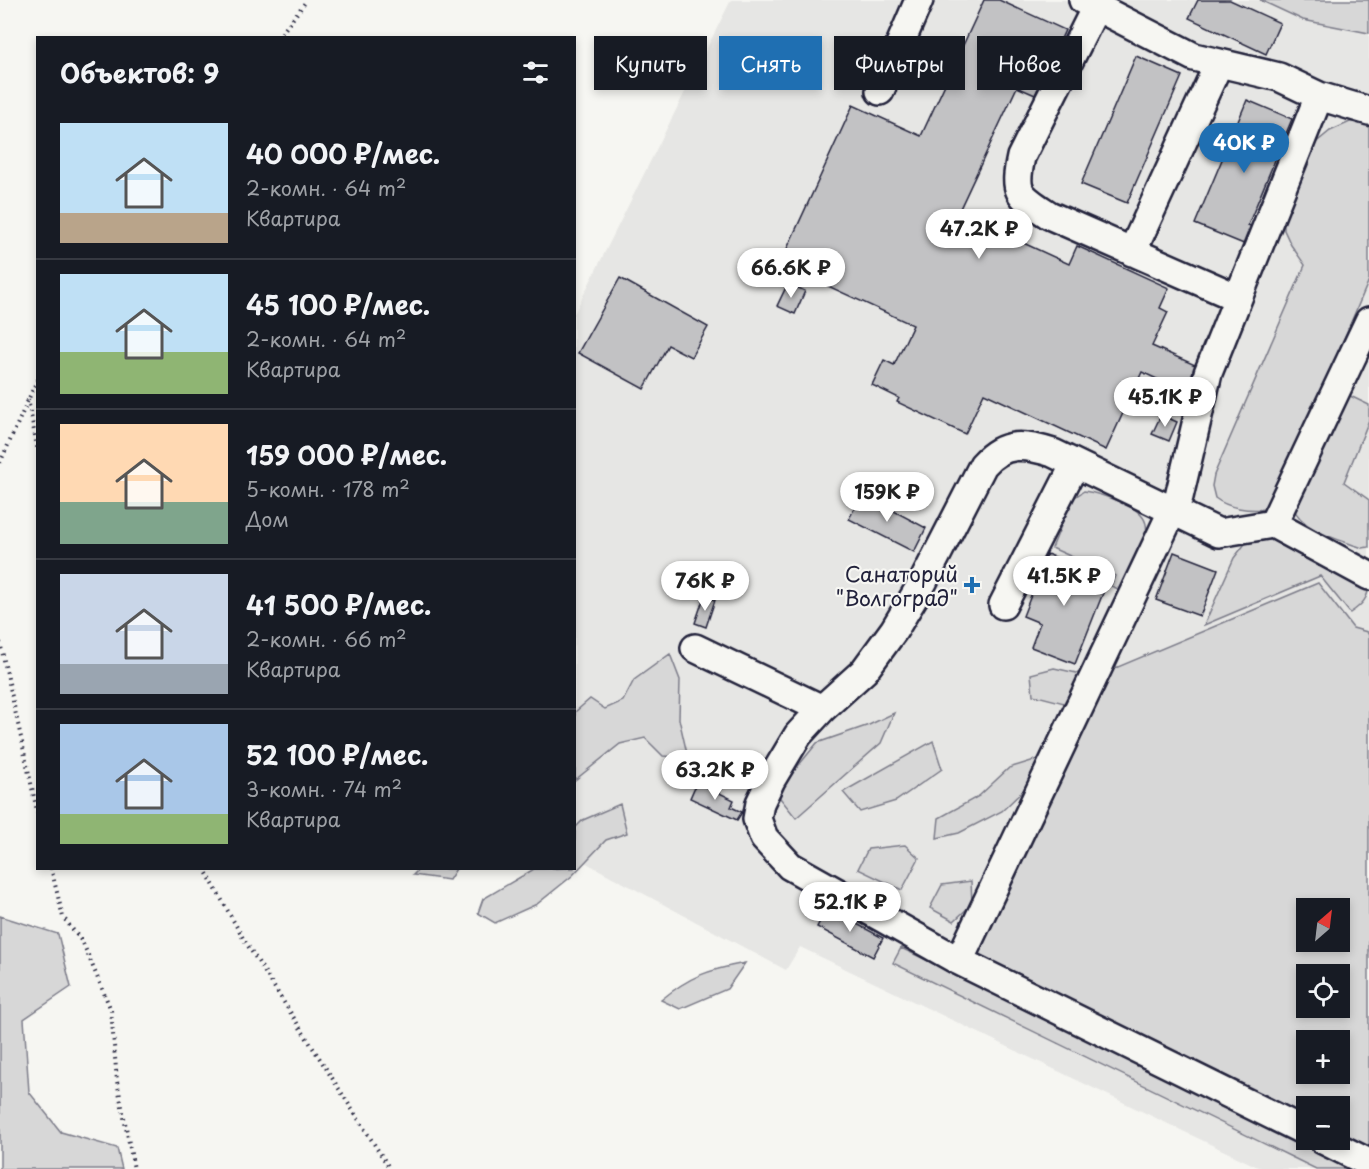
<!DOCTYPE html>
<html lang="ru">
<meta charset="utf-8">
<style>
:root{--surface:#171b24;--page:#242831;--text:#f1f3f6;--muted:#9ea1a6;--line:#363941;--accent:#1f6fb2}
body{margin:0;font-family:"Playpen Sans",sans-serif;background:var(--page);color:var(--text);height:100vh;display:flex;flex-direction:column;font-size:22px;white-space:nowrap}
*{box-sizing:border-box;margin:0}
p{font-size:20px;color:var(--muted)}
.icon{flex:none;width:33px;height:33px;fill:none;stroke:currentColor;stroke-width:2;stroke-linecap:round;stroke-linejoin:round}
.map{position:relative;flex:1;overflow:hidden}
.panel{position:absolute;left:36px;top:36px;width:540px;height:834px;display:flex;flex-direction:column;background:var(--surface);border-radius:0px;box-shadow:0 3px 9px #0003}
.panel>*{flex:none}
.banner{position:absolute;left:594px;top:36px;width:570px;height:54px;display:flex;gap:12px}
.needle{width:39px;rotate:28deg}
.tools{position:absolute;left:1296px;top:898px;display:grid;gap:12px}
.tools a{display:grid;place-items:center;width:54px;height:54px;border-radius:0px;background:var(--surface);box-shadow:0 3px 9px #0003;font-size:30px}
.price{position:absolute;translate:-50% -51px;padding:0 14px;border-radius:21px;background:#fff;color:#222;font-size:20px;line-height:39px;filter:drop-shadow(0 2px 3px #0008)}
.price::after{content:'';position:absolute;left:50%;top:36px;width:18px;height:14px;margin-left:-9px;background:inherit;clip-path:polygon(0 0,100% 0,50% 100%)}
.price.on{background:var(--accent);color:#fff}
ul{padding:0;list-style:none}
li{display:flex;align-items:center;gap:18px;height:150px;padding:0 24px}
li+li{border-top:2px solid var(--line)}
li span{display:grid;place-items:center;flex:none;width:168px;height:120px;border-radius:0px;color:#555}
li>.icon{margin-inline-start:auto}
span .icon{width:72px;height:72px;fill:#fffc;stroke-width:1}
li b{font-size:26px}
h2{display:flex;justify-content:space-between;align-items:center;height:72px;padding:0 24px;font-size:26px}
.pill{padding:0 21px;border-radius:0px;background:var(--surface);box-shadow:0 3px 9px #0003;font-size:21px;line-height:54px}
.pill.on{background:var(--accent);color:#fff}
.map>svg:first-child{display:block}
</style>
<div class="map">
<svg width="1369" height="1169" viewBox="0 0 1369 1169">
<rect width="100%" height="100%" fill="#f6f6f2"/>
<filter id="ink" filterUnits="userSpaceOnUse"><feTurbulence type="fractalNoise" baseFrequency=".0167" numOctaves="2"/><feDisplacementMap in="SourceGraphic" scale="12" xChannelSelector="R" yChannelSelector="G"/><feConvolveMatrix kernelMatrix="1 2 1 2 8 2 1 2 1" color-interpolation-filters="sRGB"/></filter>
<g filter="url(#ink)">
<path fill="#e6e6e4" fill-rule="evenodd" d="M731,0H1294L1369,22V1169H1262L800,947L786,970L575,857L574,314ZM1306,909H1340V942H1306ZM1306,975H1340V1008H1306ZM1306,1041H1340V1074H1306ZM1306,1107H1340V1140H1306Z"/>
<path fill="#d7d7d7" stroke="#7c7c89" stroke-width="1.5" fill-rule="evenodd" d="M1260,0H1369V33L1303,20Z
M1369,121V280L1278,493L1265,509C1248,511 1228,508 1215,498L1212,486L1214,475L1305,265L1291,245L1284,230V210L1313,145L1330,131L1350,122Z
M1344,393L1369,405V420L1344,482L1369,500V547L1362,548C1338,539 1301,531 1292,505Z
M1084,491C1097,493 1108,497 1120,502C1151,514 1151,528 1140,557C1135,569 1131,580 1126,592L1111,586L1115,576L1052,548L1072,499Z
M1281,536L1369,583C1369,598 1362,605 1350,613L1320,576L1204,625L1234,558L1248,540Z
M1318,583L1353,628L1367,632L1369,635V1150L1340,1136V1107H1306V1120L974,958L1113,669ZM1306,909H1340V942H1306ZM1306,975H1340V1008H1306ZM1306,1041H1340V1074H1306Z
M670,654L680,680L679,719L688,758L663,756L645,738L620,744L575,780V712L590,699L605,709L623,701L634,680Z
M1054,668L1081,674L1064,703L1033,695L1031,674Z
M894,713L881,743L796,818L776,793L817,743L869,725Z
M933,741L942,769L896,801L860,812L843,792Z
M1041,758L1029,785L1002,811L959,833L937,838L939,818L979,796L1009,768Z
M620,804L627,833L606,840L572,876L537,904L495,923L478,913L483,899L534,869L574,868L575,828L583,820Z
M905,845L919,858L902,890L858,869L868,849Z
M419,869V868L456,869L449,880L413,875Z
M971,881L972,904L954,921L930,908L942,885Z
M0,916L58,934L71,987L24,1019L29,1092L61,1132L117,1148L122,1169H0Z
M901,948L1306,1139L1369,1169H1316L893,963Z
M745,963L727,989L680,1009L661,1000C690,976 708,970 745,963Z"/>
<path fill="#c2c2c4" stroke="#22223b" stroke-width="1.5" d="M984,0H999L1065,30L1035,95L1017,87L958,213L1069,264L1077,246L1169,288L1160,308L1168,312L1152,346L1202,368L1189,394L1142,372L1106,450L984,393L965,434L897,402L899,398L872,385L884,360L894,365L913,325L780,264L853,105L921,136Z
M1198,0H1230L1280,23L1266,54L1189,18Z
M1136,56L1182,76L1127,203L1081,184Z
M1247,100L1292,119L1248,225L1259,229L1251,247L1195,224Z
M620,278L708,327L691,357L668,345L644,389L578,353Z
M788,283L805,291L795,314L777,306Z
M1161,415L1177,422L1169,441L1152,434Z
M862,494L926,528L914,552L849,519Z
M1174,552L1218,569L1200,616L1156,600Z
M1047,554L1109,578L1075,664L1031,647L1040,623L1023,616Z
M704,597L715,600L706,627L695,623Z
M697,782L734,800L731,807L742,812L737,820L690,798Z
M827,908L883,938L873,957L817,927Z"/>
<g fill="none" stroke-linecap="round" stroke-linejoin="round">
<defs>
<path id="minor" d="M1083,0L1194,57L1279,77L1319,96L1369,111
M1096,7L1021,157C1013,194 1019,195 1049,215L1238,298
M880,91L919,0
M1132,252L1219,63
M1273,524L1369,321
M1003,605L1075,464
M695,648L822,709
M959,961L790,866L764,838L757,819L760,803L771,780L798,735L822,709L864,671L894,630L923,582L983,465C1004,441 1025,444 1053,453L1219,533L1273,524L1369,576
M1306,1132L959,961L1179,497L1208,373L1319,96
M1323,1140L1369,1163"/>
</defs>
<use href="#minor" stroke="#22223b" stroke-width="32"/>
<path stroke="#22223b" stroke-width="4" stroke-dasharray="1.5 4.5" stroke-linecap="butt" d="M278,38L307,0
M28,399L38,452
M0,463L38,378
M0,642L38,815
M51,868L63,917L83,943L111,1010L117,1081L134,1169
M204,868L243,938L390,1169"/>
<use href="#minor" stroke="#f6f6f2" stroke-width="27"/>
</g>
</g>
<path fill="#1f6fb2" stroke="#f6f6f2" stroke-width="2" d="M969 576h6v6h6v6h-6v6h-6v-6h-6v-6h6z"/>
<g text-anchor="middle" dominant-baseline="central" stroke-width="4.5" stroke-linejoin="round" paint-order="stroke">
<g font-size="21" fill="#22223b" stroke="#f6f6f2" text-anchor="end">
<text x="958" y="573">Санаторий<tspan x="958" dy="24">"Волгоград"</tspan></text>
</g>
</g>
</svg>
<div class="tools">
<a><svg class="needle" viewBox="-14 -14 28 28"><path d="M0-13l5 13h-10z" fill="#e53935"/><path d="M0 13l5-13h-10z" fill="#9ea1a6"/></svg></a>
<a><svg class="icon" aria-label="locate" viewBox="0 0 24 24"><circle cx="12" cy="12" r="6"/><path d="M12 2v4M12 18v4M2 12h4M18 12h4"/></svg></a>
<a>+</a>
<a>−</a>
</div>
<b class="price on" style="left:1244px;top:174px">40K ₽</b>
<b class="price" style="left:979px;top:260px">47.2K ₽</b>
<b class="price" style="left:791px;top:299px">66.6K ₽</b>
<b class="price" style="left:1165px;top:428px">45.1K ₽</b>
<b class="price" style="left:887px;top:523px">159K ₽</b>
<b class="price" style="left:1064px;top:607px">41.5K ₽</b>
<b class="price" style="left:705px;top:612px">76K ₽</b>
<b class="price" style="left:715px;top:801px">63.2K ₽</b>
<b class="price" style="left:850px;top:933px">52.1K ₽</b>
<div class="banner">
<a class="pill">Купить</a>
<a class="pill on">Снять</a>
<a class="pill">Фильтры</a>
<a class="pill">Новое</a>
</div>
<section class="panel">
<h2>Объектов: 9<svg class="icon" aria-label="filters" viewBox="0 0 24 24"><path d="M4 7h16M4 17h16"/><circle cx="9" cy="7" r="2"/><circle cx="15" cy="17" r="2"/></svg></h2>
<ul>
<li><span style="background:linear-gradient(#bfe0f5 75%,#b9a48a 0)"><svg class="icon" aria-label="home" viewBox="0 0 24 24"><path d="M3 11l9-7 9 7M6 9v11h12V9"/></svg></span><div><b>40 000 ₽/мес.</b><p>2-комн. · 64 m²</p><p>Квартира</p></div></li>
<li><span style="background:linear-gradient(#bfe0f5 65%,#8fb573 0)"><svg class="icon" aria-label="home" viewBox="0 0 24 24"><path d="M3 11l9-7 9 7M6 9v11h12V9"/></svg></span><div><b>45 100 ₽/мес.</b><p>2-комн. · 64 m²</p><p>Квартира</p></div></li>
<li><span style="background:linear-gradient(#ffd9b3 65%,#7fa58c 0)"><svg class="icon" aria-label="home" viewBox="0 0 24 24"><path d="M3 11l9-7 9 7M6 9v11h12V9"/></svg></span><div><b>159 000 ₽/мес.</b><p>5-комн. · 178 m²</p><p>Дом</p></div></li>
<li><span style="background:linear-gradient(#c9d6e8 75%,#9aa5b1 0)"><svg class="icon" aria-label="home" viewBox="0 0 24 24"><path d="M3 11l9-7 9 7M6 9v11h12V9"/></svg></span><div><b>41 500 ₽/мес.</b><p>2-комн. · 66 m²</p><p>Квартира</p></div></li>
<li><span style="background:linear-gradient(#a9c7e8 75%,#8fb573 0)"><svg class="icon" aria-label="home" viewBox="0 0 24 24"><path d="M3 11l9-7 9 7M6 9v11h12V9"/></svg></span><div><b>52 100 ₽/мес.</b><p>3-комн. · 74 m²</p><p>Квартира</p></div></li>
</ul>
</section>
</div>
